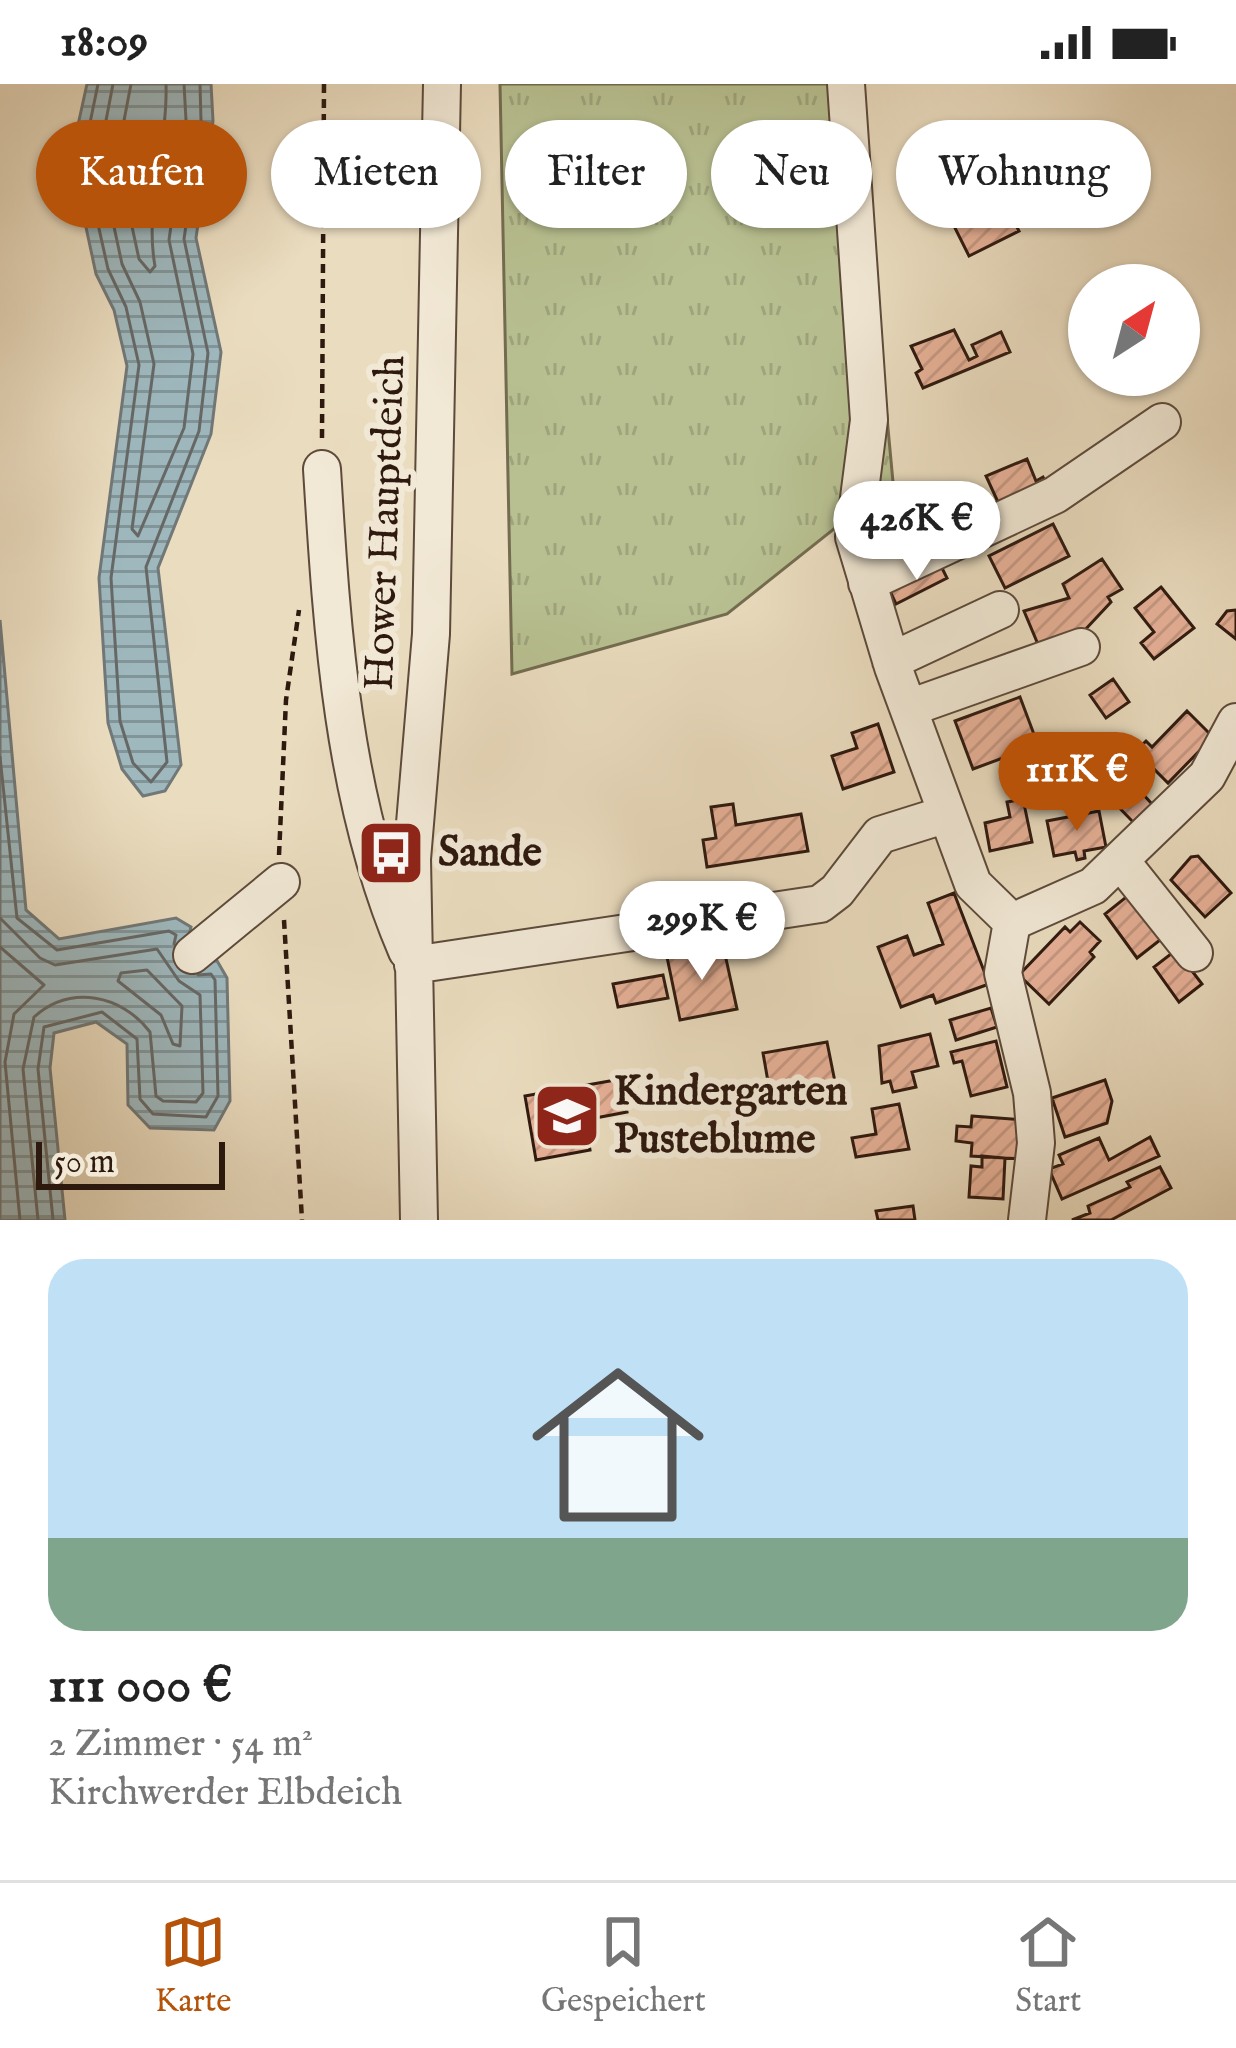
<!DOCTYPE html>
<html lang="de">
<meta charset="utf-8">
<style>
:root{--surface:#fff;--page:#f6f6f6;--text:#222;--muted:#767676;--line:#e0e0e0;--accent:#b45309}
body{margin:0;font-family:"IM FELL English",serif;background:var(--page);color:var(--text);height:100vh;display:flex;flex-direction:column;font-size:45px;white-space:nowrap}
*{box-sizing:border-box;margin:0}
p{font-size:39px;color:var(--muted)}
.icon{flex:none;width:66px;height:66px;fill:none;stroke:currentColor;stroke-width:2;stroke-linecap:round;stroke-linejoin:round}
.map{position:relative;height:1136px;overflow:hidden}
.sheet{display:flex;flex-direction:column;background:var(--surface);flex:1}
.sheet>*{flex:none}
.banner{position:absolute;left:36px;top:36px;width:1164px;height:108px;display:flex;gap:24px}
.needle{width:78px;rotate:36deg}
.controls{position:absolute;left:1068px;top:180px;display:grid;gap:24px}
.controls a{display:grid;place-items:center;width:132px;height:132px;border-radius:50%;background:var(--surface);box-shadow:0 3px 9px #0004;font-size:60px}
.scale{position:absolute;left:36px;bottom:30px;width:189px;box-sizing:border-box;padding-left:12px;border:6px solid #2e190f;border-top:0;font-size:33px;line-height:42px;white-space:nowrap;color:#2e190f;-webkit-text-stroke:9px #f1e8d5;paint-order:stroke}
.price{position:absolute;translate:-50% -102px;padding:0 27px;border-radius:42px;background:#fff;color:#222;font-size:39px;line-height:78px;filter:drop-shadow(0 3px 6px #0008)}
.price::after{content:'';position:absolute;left:50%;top:72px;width:36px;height:27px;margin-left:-18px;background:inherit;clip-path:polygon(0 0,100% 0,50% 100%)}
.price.current{background:var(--accent);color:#fff}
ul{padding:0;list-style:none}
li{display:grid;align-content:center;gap:24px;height:636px;padding:0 48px}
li+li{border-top:3px solid var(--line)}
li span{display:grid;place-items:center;height:372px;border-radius:36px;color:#555}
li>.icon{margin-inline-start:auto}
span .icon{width:216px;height:216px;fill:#fffc;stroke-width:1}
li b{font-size:51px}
.chip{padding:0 42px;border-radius:54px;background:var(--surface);box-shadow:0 3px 9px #0004;font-size:42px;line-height:108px}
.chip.current{background:var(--accent);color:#fff}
.status{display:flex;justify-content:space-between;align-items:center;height:84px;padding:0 60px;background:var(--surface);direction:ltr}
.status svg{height:33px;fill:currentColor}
.tab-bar{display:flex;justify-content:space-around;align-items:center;height:168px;border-top:3px solid var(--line);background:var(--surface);font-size:33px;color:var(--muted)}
.tab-bar a{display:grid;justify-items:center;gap:6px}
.tab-bar .current{color:var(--accent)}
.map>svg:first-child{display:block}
</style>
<div class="status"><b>18:09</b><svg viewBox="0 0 49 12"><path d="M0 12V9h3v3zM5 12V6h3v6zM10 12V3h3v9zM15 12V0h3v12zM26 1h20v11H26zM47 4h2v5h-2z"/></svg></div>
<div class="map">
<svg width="1236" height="1136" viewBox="0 0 1236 1136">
<defs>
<pattern id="grass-tufts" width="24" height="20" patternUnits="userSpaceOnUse" patternTransform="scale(3)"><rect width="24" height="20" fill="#b8c091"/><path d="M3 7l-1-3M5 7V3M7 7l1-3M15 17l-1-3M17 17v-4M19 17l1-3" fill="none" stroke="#9ea47c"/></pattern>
<pattern id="water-rules" width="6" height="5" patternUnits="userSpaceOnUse" patternTransform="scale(3)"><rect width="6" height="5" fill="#9eb8be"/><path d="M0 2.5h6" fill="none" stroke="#819599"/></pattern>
<pattern id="building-hatch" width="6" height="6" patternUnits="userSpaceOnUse" patternTransform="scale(3)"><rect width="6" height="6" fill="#e7b198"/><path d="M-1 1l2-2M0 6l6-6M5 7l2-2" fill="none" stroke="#c69882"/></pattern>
</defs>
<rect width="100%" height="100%" fill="#eadcbf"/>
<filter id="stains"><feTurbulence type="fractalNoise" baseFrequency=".00167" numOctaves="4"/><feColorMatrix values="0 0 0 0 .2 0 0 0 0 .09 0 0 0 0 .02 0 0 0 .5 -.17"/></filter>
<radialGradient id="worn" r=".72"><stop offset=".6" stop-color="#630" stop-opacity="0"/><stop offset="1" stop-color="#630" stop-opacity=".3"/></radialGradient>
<path fill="url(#grass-tufts)" stroke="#736c50" stroke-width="3" d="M500,0H856L893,398L727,530L512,590Z"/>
<path fill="url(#water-rules)" stroke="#717878" stroke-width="3" d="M87,0H211L213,37L196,154L221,268L211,350L158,484L181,681L165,707L143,712L122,685L108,639L99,494L127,282L114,226L96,190L71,73Z
M0,536L26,826L59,855L176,834L191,843L186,862L200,879L216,875L227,894L230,1017L214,1046L150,1044L128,1021L127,960L96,938L54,949L50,984L65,1136H0Z"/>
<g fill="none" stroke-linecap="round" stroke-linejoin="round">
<path stroke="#666866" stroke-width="3" d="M98,0L83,73L108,185L126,223L139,281L111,494L120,637L133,679L151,698L167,678L146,483L199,347L208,269L184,155L201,37L200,0
M113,0L99,73L122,180L140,218L154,280L132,445L138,452L184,344L193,270L169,156L186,36L184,0
M131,0L117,73L139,175L150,188L155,182C144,123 168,60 166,0
M0,673L17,834L57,866L169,847L176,851L174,860
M0,834L40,874L55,881L157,865L179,897L200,911L203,1009L196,1018L163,1017L156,1012L150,948C122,911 71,900 34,933L23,985L38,1136
M0,863L44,901L14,930L5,978L20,1136
M147,886L182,922L180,962L173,960L161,931L118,897L121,889Z
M53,1136L38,985L44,943L102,928L137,955L140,1015L153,1030L206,1033L218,1012L215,896L211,890L198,891"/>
</g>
<path fill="url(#building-hatch)" stroke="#2e190f" stroke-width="3" d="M1037,92L1051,121L1027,132L1022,122L1009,128L1019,147L969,172L950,134Z
M954,246L969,276L977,272L972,261L1001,248L1010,268L923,304L916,289L922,285L911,262Z
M1027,375L1036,397L1043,393L1050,408L1003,429L986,392Z
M1053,440L1069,472L1005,504L989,472Z
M1102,475L1122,505L1108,513L1111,518L1083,548L1040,565L1024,527L1069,514L1063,500Z
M939,478L947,494L896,520L888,503Z
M1161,503L1194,544L1154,575L1141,559L1154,548L1135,524Z
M1236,526V555L1217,540L1227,527Z
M1113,595L1129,618L1106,634L1090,611Z
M1020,613L1038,661L973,685L955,637Z
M1187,627L1213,653L1168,699L1136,667L1146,657L1152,663Z
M878,640L894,688L843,705L832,672L857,664L852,649Z
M1126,692L1152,720L1133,738L1106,710Z
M1023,715L1032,758L990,767L985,739L1010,733L1007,718Z
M733,720L736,741L801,730L808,767L707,783L703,756L716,754L711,723Z
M1099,727L1106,763L1084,767L1085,774L1077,776L1075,768L1054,772L1047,737Z
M1198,772L1231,809L1205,833L1171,796L1191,773Z
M1135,806L1169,849L1137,874L1105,830Z
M954,809L989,900L936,919L933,911L901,923L878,863L907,852L914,871L943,860L928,819Z
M1080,838L1100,857L1090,868L1094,873L1049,920L1019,891L1065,843L1070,848Z
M723,861L737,925L680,936L667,873Z
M1176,866L1202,900L1179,918L1154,883Z
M663,891L668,914L618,923L613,900Z
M991,924L997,943L956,956L950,936Z
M930,950L938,982L912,988L916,1003L893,1008L890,997L882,999L879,962Z
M996,957L1007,1003L971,1012L962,977L954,979L951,968Z
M827,958L835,998L770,1009L763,969Z
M621,995L627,1028L585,1036L590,1066L536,1076L525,1012Z
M1105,996L1112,1017L1107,1039L1065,1053L1052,1014Z
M899,1020L909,1065L856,1073L852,1054L876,1050L872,1025Z
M972,1032L1025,1036L1023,1075L971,1072L972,1059L956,1057L957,1042L971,1043Z
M1150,1053L1159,1072L1062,1115L1049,1085L1063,1080L1059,1071L1099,1054L1109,1076Z
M982,1072L1005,1074L1003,1115L969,1113L971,1082L982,1083Z
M1160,1083L1171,1104L1111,1136H1072L1090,1129L1088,1122L1130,1103L1127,1098Z
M913,1122L915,1136H878L876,1127Z"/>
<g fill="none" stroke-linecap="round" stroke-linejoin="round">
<defs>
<path id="minor" d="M846,0L869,336L854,453L893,583L973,800L1012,838
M322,385C332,547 342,716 407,867
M867,499L1055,411L1162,338
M891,577L1000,526
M909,624L1081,563
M1120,776L1194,869
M192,871L281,798
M413,881L820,820L837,807L880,751L947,730
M419,1136L412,775L431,550L442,0
M1027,1136L1036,1059L1032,1009L1003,889L1012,838L1093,802L1207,692L1236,638"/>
</defs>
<use href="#minor" stroke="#5d4a3b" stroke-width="40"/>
<path stroke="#2e190f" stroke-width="4.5" stroke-dasharray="9 6" stroke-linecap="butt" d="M322,354L324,0
M279,771L286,616L299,526
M284,836L302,1136"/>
<use href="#minor" stroke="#f1e8d5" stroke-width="36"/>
</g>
<defs>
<symbol id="bus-square" viewBox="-11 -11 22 22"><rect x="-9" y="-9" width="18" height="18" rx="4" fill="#8f2418" stroke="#f1e8d5"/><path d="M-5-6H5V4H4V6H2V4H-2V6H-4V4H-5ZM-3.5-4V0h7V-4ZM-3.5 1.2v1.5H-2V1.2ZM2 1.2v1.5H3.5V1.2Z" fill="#fff"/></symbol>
<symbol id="school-square" viewBox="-11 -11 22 22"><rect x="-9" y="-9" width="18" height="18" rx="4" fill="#8f2418" stroke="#f1e8d5"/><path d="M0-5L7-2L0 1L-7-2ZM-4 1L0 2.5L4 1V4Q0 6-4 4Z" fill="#fff"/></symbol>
</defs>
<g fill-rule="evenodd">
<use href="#bus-square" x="353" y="731" width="76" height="76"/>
<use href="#school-square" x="529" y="994" width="76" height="76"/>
</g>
<g text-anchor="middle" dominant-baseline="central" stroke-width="12" stroke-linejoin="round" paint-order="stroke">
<g font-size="42" fill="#2e190f" stroke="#f1e8d5">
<text transform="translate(386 439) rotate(-88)">Hower Hauptdeich</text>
</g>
<g font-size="42" font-weight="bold" fill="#2e190f" stroke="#f1e8d5" text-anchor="start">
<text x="438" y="769">Sande</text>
<text x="614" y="1008">Kindergarten<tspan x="614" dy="48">Pusteblume</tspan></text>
</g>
</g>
<rect width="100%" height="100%" filter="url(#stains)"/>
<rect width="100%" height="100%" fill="url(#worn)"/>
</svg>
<div class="controls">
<a><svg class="needle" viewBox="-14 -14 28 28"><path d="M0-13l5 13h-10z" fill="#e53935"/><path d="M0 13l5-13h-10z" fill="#767676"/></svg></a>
</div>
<div class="scale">50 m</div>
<b class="price" style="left:917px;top:499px">426K €</b>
<b class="price current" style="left:1077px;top:750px">111K €</b>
<b class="price" style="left:702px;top:899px">299K €</b>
<div class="banner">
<a class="chip current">Kaufen</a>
<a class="chip">Mieten</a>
<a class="chip">Filter</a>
<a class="chip">Neu</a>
<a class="chip">Wohnung</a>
</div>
</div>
<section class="sheet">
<ul>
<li><span style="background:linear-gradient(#bfe0f5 75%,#7fa58c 0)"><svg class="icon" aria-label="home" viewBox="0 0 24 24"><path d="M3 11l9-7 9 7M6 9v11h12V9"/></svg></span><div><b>111 000 €</b><p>2 Zimmer · 54 m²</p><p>Kirchwerder Elbdeich</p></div></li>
</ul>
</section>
<nav class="tab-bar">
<a class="current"><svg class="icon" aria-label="map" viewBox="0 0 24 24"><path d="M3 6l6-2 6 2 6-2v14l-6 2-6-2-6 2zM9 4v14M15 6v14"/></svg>Karte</a>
<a><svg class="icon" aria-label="saved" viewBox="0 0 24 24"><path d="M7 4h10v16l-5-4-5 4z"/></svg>Gespeichert</a>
<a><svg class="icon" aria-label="home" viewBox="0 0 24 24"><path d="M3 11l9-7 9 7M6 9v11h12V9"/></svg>Start</a>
</nav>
